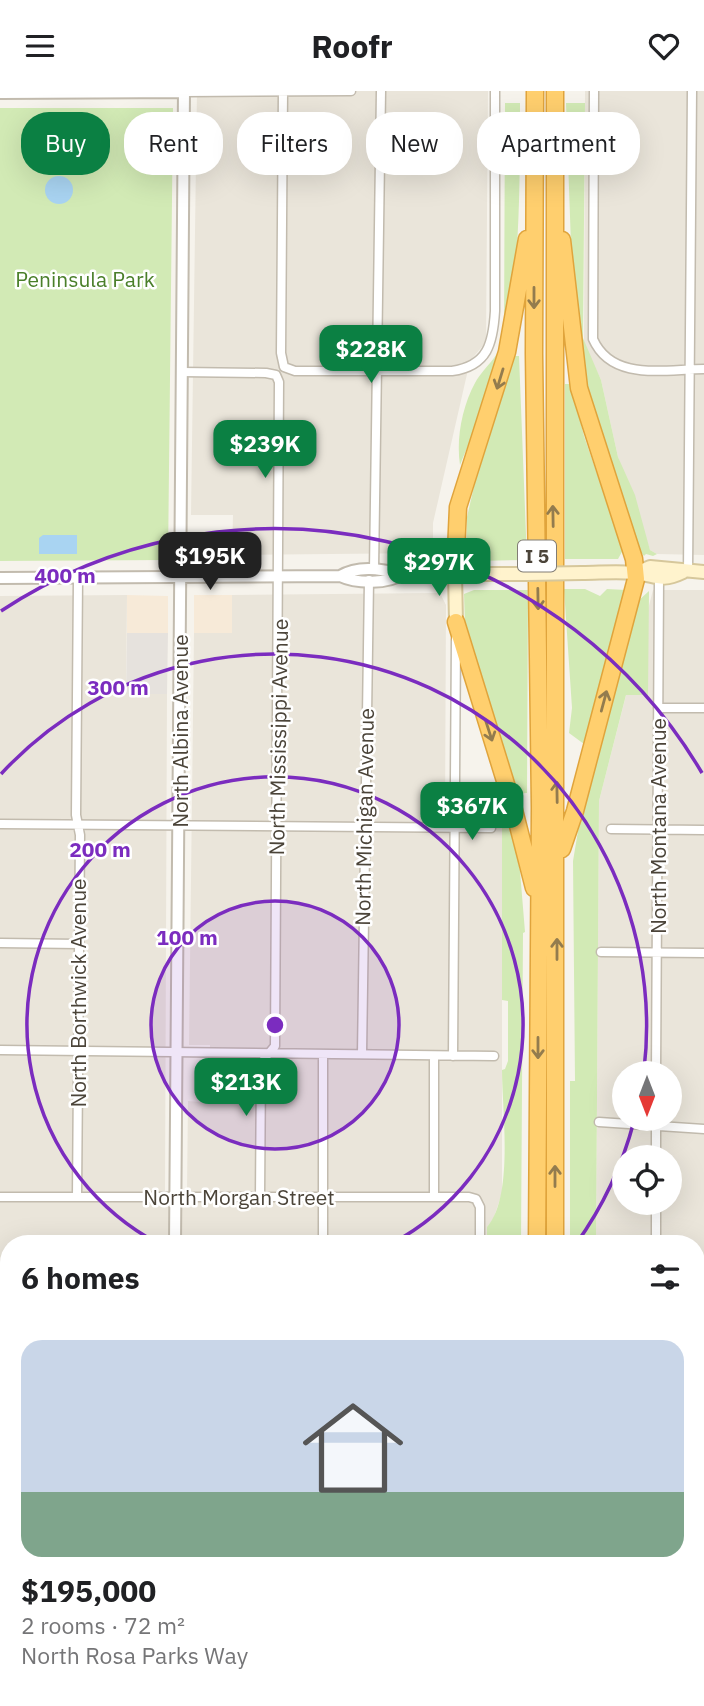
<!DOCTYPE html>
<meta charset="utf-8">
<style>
:root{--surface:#fff;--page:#f2f2f2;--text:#202124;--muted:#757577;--accent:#0b8043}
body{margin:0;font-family:"IBM Plex Sans",sans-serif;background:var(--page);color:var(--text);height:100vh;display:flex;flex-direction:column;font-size:26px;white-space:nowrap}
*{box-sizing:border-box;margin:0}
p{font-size:23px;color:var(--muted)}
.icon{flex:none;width:38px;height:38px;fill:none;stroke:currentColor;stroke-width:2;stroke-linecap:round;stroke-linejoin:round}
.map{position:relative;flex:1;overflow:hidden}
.sheet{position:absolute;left:0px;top:1144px;width:705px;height:471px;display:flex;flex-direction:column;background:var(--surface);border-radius:28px 28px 0 0;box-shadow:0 7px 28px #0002}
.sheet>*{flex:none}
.banner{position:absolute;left:21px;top:21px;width:663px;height:63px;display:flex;gap:14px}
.needle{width:46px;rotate:180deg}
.buttons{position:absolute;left:612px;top:970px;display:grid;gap:14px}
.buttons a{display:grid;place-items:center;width:70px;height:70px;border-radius:50%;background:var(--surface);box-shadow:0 7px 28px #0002;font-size:35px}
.price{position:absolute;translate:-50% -60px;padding:0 16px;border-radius:14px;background:var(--accent);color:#fff;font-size:23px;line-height:46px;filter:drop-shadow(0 2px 4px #0008)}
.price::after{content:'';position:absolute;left:50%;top:42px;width:21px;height:16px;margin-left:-10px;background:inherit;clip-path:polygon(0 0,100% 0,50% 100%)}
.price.selected{background:#222;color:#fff}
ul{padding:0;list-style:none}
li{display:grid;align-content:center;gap:14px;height:371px;padding:0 21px}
li span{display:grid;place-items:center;height:217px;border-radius:21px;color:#555}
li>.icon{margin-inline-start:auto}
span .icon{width:126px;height:126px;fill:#fffc;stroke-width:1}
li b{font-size:30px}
h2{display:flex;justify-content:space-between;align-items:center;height:84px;padding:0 21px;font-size:30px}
.pill{padding:0 24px;border-radius:28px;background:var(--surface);box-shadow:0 7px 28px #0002;font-size:24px;line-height:63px}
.pill.selected{background:var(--accent);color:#fff}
header{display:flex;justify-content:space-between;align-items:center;height:91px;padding:0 21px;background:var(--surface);font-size:32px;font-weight:800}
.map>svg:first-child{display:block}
</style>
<header><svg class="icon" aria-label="menu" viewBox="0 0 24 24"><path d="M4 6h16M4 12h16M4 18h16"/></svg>Roofr<svg class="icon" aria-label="heart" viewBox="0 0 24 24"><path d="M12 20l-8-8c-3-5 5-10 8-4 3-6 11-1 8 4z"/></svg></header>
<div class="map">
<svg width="704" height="1615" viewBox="0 0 704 1615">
<rect width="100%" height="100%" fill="#f6f3ec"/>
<path fill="#eae5da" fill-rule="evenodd" d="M197,0H488L486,251L470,270L433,432V462L232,464L233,424H191Z
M585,0H704V464L657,463L650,459L618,366L601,289L584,253Z
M653,499H704V1228H697L696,1153H596L599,710ZM625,982H670V1027H625ZM625,1066H670V1111H625Z
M440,502L446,514L445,729L502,730V1102L493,1129L487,1136V1153H9V1478H0V505L127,504L126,603H167L165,1100H187L188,1010L210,1012V954H189L194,542H232V504Z
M0,1501H9V1606H391V1615H0Z"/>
<path fill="#f7ead8" d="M127,504L168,505V542H127Z
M194,504H232V542H194Z
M696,1228H704V1471L697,1472Z"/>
<path fill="#e6e2dd" d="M127,542H168L167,603H126Z"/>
<path fill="#d2eab5" d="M505,12H520C520,83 520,156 510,226C504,270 477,333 460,374C456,348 462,316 475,292C486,273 498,269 504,245Z
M566,12H585L583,247L601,289L618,366L635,404L650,459L657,463L653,465L646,463L644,465L637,457L582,287L574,239Z
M0,17H173L168,469L0,470Z
M512,265H519L527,469L475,470L466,466L467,426L476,387Z
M565,293H571L584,345L623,459L618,468H565Z
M564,498H585L600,505L607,498L626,499L584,653L569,642L572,617Z
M474,499H528L527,702L515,703L465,534L464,503Z
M649,500L648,604H626L599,710L596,1153H570V990H575L573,770L582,716L638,510Z
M502,730H510L520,780L525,841L523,842L521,1153H487V1136C514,1105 502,1020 502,979L505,978L508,970V910L502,909Z"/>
<path fill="#e5e3e0" d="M697,1369H704V1428H697Z"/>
<path fill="#a9d4f2" d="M45 99a14 14 0 1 1 28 0a14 14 0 1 1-28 0Z
M43,444H77V463H39V447Z"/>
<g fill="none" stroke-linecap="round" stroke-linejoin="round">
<defs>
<path id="minor" d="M283,0L281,262L284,276L295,280H452C488,275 493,252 495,220V0
M594,0L593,248C612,291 665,278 704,278
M185,1L351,0
M182,281L266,282L276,284L279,291L275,955L261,972L260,1106
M374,479L381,0
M688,481L692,0
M658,617H704
M0,733L491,737
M611,738L704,739
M0,852L79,853
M601,861L704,862
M0,959L494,965
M362,963L369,489
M453,965L456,548
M656,982L659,488
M599,1031L704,1038
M656,1066V1027
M0,1106H469L476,1108L480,1116V1153
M77,1106L80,744L76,724L78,488
M434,1106V965
M323,1153V963
M656,1153V1111
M0,1200H9
M696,1219H704
M0,1295H9
M0,1389H9
M0,1589H9
M321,1606V1615
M130,1615L131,1606
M697,1615V1482"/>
<path id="tertiary" d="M0,2L185,1
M340,485C360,473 384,479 404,483C420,485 439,483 455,483
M0,487L340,485C357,493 388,493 403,483
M175,1153L184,0"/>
<path id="secondary" d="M582,482C599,482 617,480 634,482C656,484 660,492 683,481
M636,482L650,476L704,481
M456,531L455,483H526"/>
<path id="primary" d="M696,1482L704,1486
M0,1488H9"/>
<path id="motorway" d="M535,0L534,263L540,716L537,1153
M555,0C552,384 558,769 555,1153
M455,483L458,416L507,261L527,148
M456,531L514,719L534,797
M562,758L575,720L636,488L634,468L579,297L562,149
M419,1606L433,1615
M551,1606V1615
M591,1606L609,1615
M478,1615L493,1606
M533,1615V1606
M641,1615L659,1606"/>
</defs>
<use href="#minor" stroke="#c2bbae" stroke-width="11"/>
<use href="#tertiary" stroke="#c2bbae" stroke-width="14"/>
<use href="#secondary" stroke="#d6c79b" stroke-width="16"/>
<use href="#primary" stroke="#e6c16a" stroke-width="18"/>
<use href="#motorway" stroke="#e0a43c" stroke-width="19"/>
<use href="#minor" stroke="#fff" stroke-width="8"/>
<use href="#tertiary" stroke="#fff" stroke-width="10"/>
<use href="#secondary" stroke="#fff3cd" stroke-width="12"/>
<use href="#primary" stroke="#ffe39c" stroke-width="14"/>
<use href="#motorway" stroke="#ffcf6e" stroke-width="16"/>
<defs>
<path id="secondary-bridge" d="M526,483L582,482"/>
</defs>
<use href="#secondary-bridge" stroke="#d6c79b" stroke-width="16" stroke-linecap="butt"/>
<use href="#secondary-bridge" stroke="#fff3cd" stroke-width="12"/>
</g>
<defs><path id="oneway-shaft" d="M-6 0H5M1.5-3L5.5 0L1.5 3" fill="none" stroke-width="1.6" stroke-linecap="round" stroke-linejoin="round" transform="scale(1.75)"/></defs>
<g stroke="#937c4e">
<use href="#oneway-shaft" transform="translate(534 207) rotate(90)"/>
<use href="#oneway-shaft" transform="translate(500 288) rotate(107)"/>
<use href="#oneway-shaft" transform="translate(553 425) rotate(-91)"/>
<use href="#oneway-shaft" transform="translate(538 508) rotate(89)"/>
<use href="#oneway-shaft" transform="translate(604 610) rotate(-75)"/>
<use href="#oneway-shaft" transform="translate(489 640) rotate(72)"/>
<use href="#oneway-shaft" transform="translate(557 701) rotate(-91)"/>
<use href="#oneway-shaft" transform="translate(557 858) rotate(-90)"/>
<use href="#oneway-shaft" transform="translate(538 957) rotate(90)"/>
<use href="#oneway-shaft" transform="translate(555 1085) rotate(-90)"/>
</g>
<circle cx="275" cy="934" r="124" fill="#7b2cbf" fill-opacity=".12"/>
<g fill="none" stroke="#7b2cbf" stroke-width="3.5">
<circle cx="275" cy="934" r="124"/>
<path d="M159 1153A248 248 0 1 1 391 1153"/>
<path d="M634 1030A372 372 0 0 1 576 1153M1 683A372 372 0 0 1 644 979"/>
<path d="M1 520A496 496 0 0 1 702 682"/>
</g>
<g text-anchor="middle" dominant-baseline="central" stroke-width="5" stroke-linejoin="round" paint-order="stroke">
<rect fill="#fff" stroke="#817c74" stroke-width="2" x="518" y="449.5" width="38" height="31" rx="5"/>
<g font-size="19" font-weight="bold" fill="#4b4439">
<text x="537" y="465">I 5</text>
</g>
<g font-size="21" fill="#4a7f2a" stroke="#fff">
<text x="85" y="188">Peninsula Park</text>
</g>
<g font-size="21" fill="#4b4439" stroke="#fff">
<text transform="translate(180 640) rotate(-90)">North Albina Avenue</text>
<text transform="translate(278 646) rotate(-89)">North Mississippi Avenue</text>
<text transform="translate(364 726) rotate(-89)">North Michigan Avenue</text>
<text transform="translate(658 735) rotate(-90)">North Montana Avenue</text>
<text transform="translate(78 902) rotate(-90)">North Borthwick Avenue</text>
<text x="239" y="1106">North Morgan Street</text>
</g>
</g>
<circle cx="275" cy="934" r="10" fill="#7b2cbf" stroke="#fff" stroke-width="3.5"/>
<g font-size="21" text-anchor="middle" font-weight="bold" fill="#7b2cbf" stroke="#fff" stroke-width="5" stroke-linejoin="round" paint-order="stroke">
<text x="65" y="492">400 m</text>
<text x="118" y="604">300 m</text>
<text x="100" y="766">200 m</text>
<text x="187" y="854">100 m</text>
</g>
</svg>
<div class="buttons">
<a><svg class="needle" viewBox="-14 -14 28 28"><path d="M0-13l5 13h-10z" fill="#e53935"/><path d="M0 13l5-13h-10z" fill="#757577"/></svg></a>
<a><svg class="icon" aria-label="locate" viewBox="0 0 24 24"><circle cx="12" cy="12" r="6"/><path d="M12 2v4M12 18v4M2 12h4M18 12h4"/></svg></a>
</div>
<b class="price" style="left:371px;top:294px">$228K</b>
<b class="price" style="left:265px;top:389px">$239K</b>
<b class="price selected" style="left:210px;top:501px">$195K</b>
<b class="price" style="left:439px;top:507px">$297K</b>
<b class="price" style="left:472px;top:751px">$367K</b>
<b class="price" style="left:246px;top:1027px">$213K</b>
<div class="banner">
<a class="pill selected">Buy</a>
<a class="pill">Rent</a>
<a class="pill">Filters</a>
<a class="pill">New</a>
<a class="pill">Apartment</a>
</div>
<section class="sheet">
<h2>6 homes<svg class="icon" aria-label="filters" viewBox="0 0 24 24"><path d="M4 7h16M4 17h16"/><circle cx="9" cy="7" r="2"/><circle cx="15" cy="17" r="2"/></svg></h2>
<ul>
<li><span style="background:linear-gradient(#c9d6e8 70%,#7fa58c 0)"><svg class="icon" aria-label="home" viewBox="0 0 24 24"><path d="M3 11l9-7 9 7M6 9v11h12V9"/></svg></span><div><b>$195,000</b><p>2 rooms · 72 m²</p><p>North Rosa Parks Way</p></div></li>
</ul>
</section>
</div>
